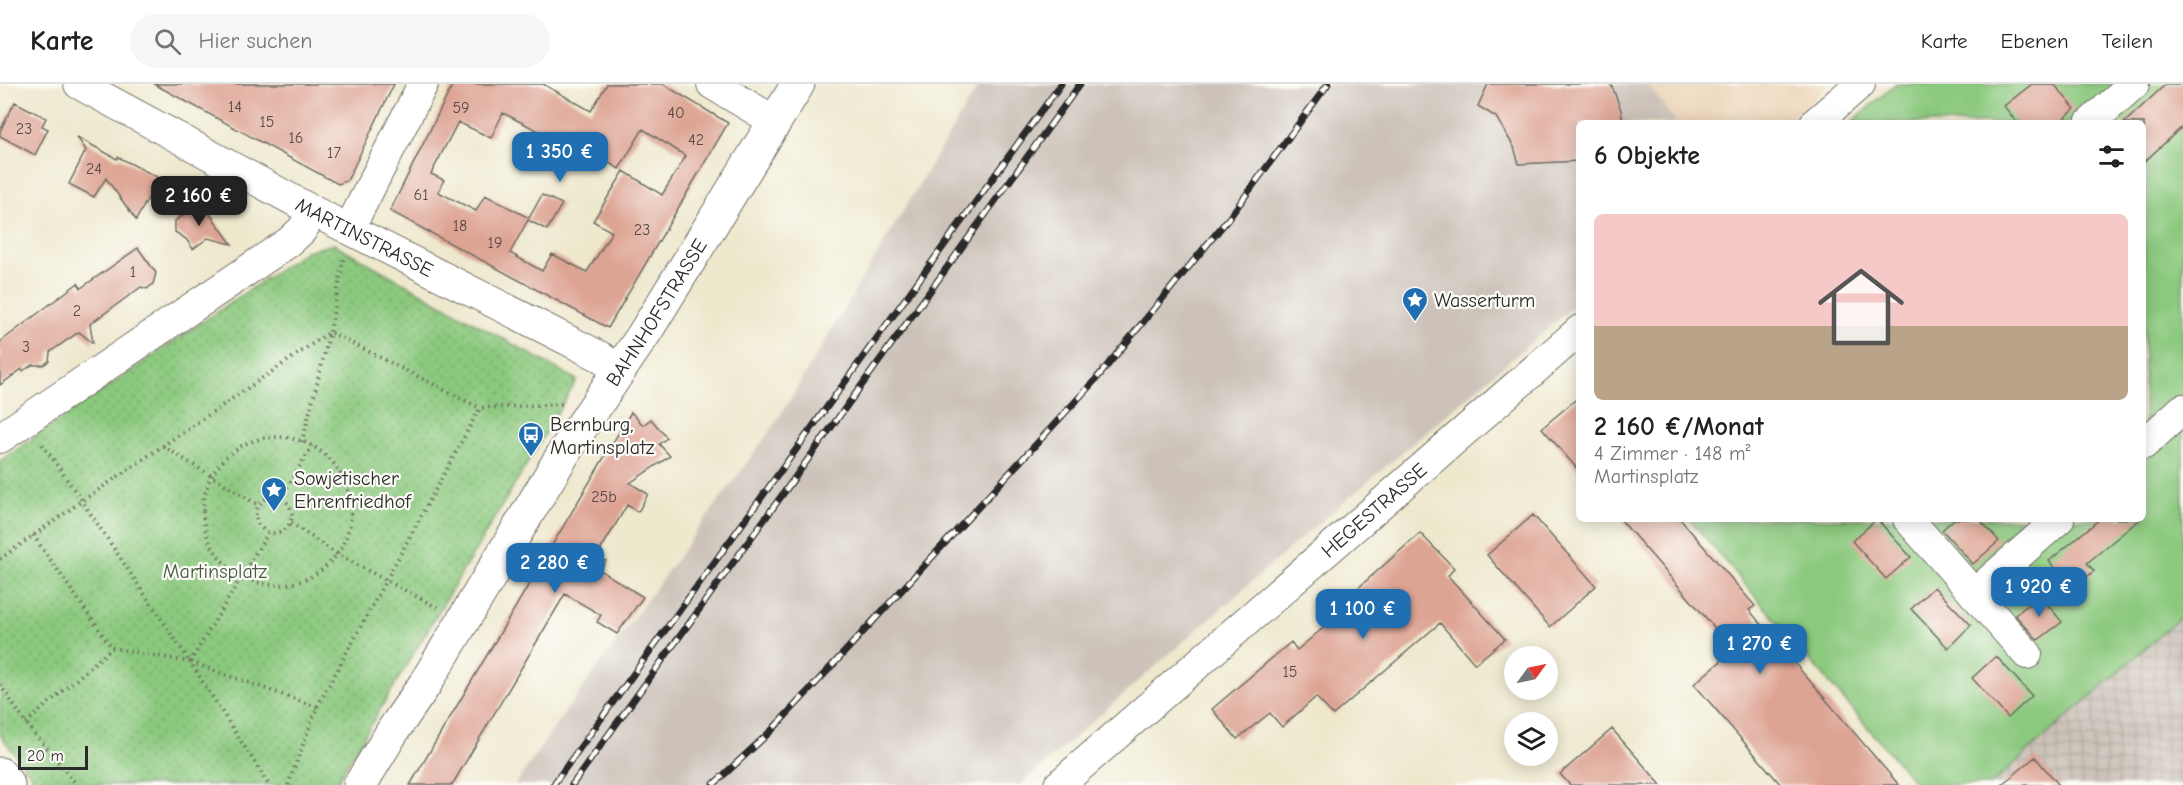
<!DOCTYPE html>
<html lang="de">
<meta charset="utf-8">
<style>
:root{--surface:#fff;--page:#f6f6f6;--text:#202124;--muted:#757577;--line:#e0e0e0;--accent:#1f6fb2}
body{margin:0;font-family:"Comic Neue",sans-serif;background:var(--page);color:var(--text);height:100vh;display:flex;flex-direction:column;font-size:22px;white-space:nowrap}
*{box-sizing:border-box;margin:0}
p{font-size:20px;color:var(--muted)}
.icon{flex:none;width:33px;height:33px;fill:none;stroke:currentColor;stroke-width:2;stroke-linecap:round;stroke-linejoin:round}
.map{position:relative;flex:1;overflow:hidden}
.sheet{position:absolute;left:1576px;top:36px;width:570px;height:402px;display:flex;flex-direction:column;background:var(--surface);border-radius:9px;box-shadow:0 3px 15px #0003}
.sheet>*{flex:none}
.needle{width:39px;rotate:57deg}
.fabs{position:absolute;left:1504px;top:562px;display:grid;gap:12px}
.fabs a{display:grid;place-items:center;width:54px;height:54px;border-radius:50%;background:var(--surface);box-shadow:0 3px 15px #0003;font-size:30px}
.scale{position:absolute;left:18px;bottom:15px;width:70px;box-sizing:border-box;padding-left:6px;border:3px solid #2b2b2b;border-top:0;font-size:16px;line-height:21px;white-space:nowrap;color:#2b2b2b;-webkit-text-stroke:4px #fdfcf7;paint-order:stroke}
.price{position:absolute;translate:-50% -51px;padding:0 14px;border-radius:12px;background:var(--accent);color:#fff;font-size:20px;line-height:39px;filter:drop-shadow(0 2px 3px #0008)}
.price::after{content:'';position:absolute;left:50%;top:36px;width:18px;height:14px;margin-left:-9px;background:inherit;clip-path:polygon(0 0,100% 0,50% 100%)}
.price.on{background:#222;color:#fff}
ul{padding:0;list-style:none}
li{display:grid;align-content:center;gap:12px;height:318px;padding:0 18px}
li span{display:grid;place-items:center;height:186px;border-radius:9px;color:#555}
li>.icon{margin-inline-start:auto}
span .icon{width:108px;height:108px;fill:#fffc;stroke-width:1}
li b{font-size:26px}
h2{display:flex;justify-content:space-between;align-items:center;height:72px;padding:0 18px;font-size:26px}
header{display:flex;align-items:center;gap:36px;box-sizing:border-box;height:84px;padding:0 30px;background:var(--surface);border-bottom:2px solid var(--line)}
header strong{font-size:28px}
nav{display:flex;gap:33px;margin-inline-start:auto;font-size:21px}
.search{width:420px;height:54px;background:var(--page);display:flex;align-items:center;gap:15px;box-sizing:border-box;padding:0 21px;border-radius:33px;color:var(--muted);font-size:22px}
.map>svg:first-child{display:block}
</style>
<header>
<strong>Karte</strong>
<div class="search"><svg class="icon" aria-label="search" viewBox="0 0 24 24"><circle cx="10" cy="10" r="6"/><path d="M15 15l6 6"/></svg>Hier suchen</div>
<nav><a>Karte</a><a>Ebenen</a><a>Teilen</a></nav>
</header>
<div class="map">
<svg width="2183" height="701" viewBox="0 0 2183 701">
<defs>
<pattern id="industrial-grid" width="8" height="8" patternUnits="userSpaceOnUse" patternTransform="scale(1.5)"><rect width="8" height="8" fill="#ccc2b9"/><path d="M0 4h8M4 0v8" fill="none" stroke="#afa79f"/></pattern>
<pattern id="park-dots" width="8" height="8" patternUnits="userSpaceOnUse" patternTransform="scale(1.5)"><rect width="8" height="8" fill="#8bc97e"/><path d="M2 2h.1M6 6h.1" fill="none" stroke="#72a367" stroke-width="1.8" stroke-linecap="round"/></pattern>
</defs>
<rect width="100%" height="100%" fill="#fdfcf7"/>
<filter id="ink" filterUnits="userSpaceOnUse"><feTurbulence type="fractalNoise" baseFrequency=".0167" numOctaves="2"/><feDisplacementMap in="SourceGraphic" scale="12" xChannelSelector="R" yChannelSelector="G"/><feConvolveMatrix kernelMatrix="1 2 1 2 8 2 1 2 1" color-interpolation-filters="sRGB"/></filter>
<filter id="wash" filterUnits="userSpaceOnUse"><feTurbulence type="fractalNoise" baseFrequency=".008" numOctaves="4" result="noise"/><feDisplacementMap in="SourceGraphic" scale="24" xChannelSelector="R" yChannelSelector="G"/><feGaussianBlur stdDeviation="1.35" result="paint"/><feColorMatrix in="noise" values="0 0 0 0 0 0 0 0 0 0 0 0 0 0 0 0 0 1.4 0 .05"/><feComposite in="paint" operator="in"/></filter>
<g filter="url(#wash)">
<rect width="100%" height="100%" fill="#eee8cd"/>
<path fill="#edd7bb" d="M1647,0H1830L1787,39H1677Z"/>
<path fill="url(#industrial-grid)" d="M2183,531V701H1990Z"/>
<path fill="#ccc2b9" d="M980,0H1647L1677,39H1580L1579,218L1305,451L1020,701H515L565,628L775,340L966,22Z"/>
<path fill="url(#park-dots)" stroke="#5b7a54" stroke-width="1.5" d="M334,160L577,296L335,701H39L0,651V377L306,167Z"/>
<path fill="#8bc97e" stroke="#5b7a54" stroke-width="1.5" d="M1895,0H2183V531L1990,701H1917L1689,435H2144V39H1851Z"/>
<g id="blocks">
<path fill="#dda393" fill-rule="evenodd" d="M154,0H394L347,97L338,100Z
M453,0H543L591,27L607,0H663L728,39L608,244L390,127ZM503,29L570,63L573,57L619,85L643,45L686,72L662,111L624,87L593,137L612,148L587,188L552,170L542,187L510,169L528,136L547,146L562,120L542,111L529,134L485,111L476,127L438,108L444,96L431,90L458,38L491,54Z
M1488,0H1611L1621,26L1623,39H1580V77L1519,80L1514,63L1496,33L1478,22Z
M2032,0H2054L2075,25L2058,39H2017L2004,22Z
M2166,0H2183V42L2144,78V39H2124Z
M15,18L46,34L42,42L48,45L35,71L0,52V47Z
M77,53L117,75L118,73L159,94L136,136L106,94L94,113L69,100L86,66Z
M201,118L232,160L208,154L193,165L186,155L175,148V137Z
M138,164L156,189L153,200L147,205L141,203L90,240L93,259L79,248L50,268L49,277L43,281H32L23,287L22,285L0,301V258L78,199L81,204Z
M1580,312V388L1542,344Z
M631,328L643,341L651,335L667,354L659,360L670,372L630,399L648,410L638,428L627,421L597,472L606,477L600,486L643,513L617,550L597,538L601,531L565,510L452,701H410Z
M1533,431L1596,502L1550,543L1487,471Z
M1620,435H1680L1755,522L1749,526L1899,701H1781L1694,600L1734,566Z
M1877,435L1911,473L1886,495L1852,457Z
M1954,435H1979L1999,457L1973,480L1942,446Z
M2100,435H2140L2087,479L2094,487L2073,505L2049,477Z
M1420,449L1454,484L1448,492L1505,555L1475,580L1440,539L1333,631L1316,613L1282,643L1270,629L1237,655L1212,625L1291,558L1297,566L1335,534L1330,529Z
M1934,503L1971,541L1948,564L1911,525Z
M2040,511L2062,538L2038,556L2015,531Z
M1996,572L2032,612L2008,634L1972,594Z
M1612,645L1661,701H1570L1560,690Z
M2035,673L2059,701H2002Z"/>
</g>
</g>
<g filter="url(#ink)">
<use href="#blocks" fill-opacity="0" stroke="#6f6d64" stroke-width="1.5"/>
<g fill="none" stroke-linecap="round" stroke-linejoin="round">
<defs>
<g id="minor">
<path id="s1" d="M79,0L313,127L601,273L619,287"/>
<path d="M712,0L776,38"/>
<path d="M1815,39L1860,0"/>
<path d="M2090,39L2134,0"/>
<path d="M349,145L423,0"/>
<path d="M0,354L289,158L302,146L313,127"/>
<path d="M2144,360L2183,325"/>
<path d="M1908,435L2027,570"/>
<path d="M1974,510L2059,435"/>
<path id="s2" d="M1059,701L1580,246"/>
</g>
<g id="major">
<path d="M0,690L8,701"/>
<path id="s3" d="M360,701L394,645L425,600L565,367L644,250L798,0"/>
</g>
</defs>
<use href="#minor" stroke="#6f6d64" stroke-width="32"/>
<use href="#major" stroke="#6f6d64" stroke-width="35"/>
<path stroke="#6f6d64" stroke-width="4" stroke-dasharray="1.5 4.5" stroke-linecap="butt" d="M203 427a74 74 0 1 1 148 0a74 74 0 1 1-148 0Z
M302,358L330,248L344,172
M163,362L258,421
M256 431a18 18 0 1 1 36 0a18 18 0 1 1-36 0Z
M281,414L312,362
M291,439L337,470L438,524
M33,451L112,564
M0,475L82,417L40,357
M190,578L268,449
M0,601L26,639L77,701
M317,623L190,578L82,417L330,248L480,324
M26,639L112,564L190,578L269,701
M288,701L317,623L480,324L562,320"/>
<use href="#minor" stroke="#fff" stroke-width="30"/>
<use href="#major" stroke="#fff" stroke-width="33"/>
<defs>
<path id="rail" d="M553,701L1061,0
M572,701L1080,0
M713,701L772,646L829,585L1097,294L1229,134L1328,0"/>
</defs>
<use href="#rail" stroke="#2b2b2b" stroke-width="7"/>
<use href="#rail" stroke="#fdfcf7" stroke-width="4.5" stroke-dasharray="14" stroke-linecap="butt"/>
</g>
</g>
<defs>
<symbol id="sight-pin" viewBox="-11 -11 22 30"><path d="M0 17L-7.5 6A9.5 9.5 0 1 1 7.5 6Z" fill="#1f6fb2" stroke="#fdfcf7"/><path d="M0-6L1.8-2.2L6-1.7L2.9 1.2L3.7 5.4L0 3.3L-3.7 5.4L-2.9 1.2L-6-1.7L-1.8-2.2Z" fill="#fff"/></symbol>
<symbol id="bus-pin" viewBox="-11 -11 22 30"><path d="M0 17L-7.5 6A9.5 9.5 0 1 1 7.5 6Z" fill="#1f6fb2" stroke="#fdfcf7"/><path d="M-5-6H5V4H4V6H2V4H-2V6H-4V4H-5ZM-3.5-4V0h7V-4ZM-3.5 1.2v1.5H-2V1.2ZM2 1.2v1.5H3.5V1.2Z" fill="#fff"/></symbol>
</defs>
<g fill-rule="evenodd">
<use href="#sight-pin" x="1400" y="201" width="30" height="40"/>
<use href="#bus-pin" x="516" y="336" width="30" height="40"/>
<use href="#sight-pin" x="259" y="391" width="30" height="40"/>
</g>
<g text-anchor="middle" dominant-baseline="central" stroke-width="4.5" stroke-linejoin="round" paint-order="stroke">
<g font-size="16" fill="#584945">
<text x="235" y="23">14</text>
<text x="461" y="24">59</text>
<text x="676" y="29">40</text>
<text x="267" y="38">15</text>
<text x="24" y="45">23</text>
<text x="296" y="54">16</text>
<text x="696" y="56">42</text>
<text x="334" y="69">17</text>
<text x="94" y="85">24</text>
<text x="421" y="111">61</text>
<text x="460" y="142">18</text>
<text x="642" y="146">23</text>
<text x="495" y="159">19</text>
<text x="133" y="188">1</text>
<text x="77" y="227">2</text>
<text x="26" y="263">3</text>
<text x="604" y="413">25b</text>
<text x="1290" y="588">15</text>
</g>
<g font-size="20" fill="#2b2b2b" stroke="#fdfcf7">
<text stroke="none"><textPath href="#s1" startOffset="324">MARTINSTRASSE</textPath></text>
<text stroke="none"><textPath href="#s3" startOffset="558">BAHNHOFSTRASSE</textPath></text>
<text stroke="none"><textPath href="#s2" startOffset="418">HEGESTRASSE</textPath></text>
</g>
<g font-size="20" fill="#2b2b2b" stroke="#fdfcf7" text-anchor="start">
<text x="1434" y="216">Wasserturm</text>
<text x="550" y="340">Bernburg,<tspan x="550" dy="23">Martinsplatz</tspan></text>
<text x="294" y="394">Sowjetischer<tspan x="294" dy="23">Ehrenfriedhof</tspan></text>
</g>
<g font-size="20" fill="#485a44" stroke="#fdfcf7">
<text x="215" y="487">Martinsplatz</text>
</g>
</g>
</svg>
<div class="fabs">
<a><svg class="needle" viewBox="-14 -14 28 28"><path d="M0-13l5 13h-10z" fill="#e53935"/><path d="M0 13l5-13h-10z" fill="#757577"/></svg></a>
<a><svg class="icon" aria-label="layers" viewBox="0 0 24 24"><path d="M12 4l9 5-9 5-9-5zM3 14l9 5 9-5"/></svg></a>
</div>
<div class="scale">20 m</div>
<b class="price" style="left:560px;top:99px">1 350 €</b>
<b class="price on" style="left:199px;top:143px">2 160 €</b>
<b class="price" style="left:555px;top:510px">2 280 €</b>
<b class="price" style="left:2039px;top:534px">1 920 €</b>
<b class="price" style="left:1363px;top:556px">1 100 €</b>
<b class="price" style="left:1760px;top:591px">1 270 €</b>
<section class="sheet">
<h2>6 Objekte<svg class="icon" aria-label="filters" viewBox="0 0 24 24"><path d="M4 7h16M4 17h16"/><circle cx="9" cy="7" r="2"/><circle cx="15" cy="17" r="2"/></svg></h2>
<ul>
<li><span style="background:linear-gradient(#f6c9c9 60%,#b9a48a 0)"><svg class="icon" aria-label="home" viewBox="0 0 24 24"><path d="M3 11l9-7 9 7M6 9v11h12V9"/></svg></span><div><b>2 160 €/Monat</b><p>4 Zimmer · 148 m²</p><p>Martinsplatz</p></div></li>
</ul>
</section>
</div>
